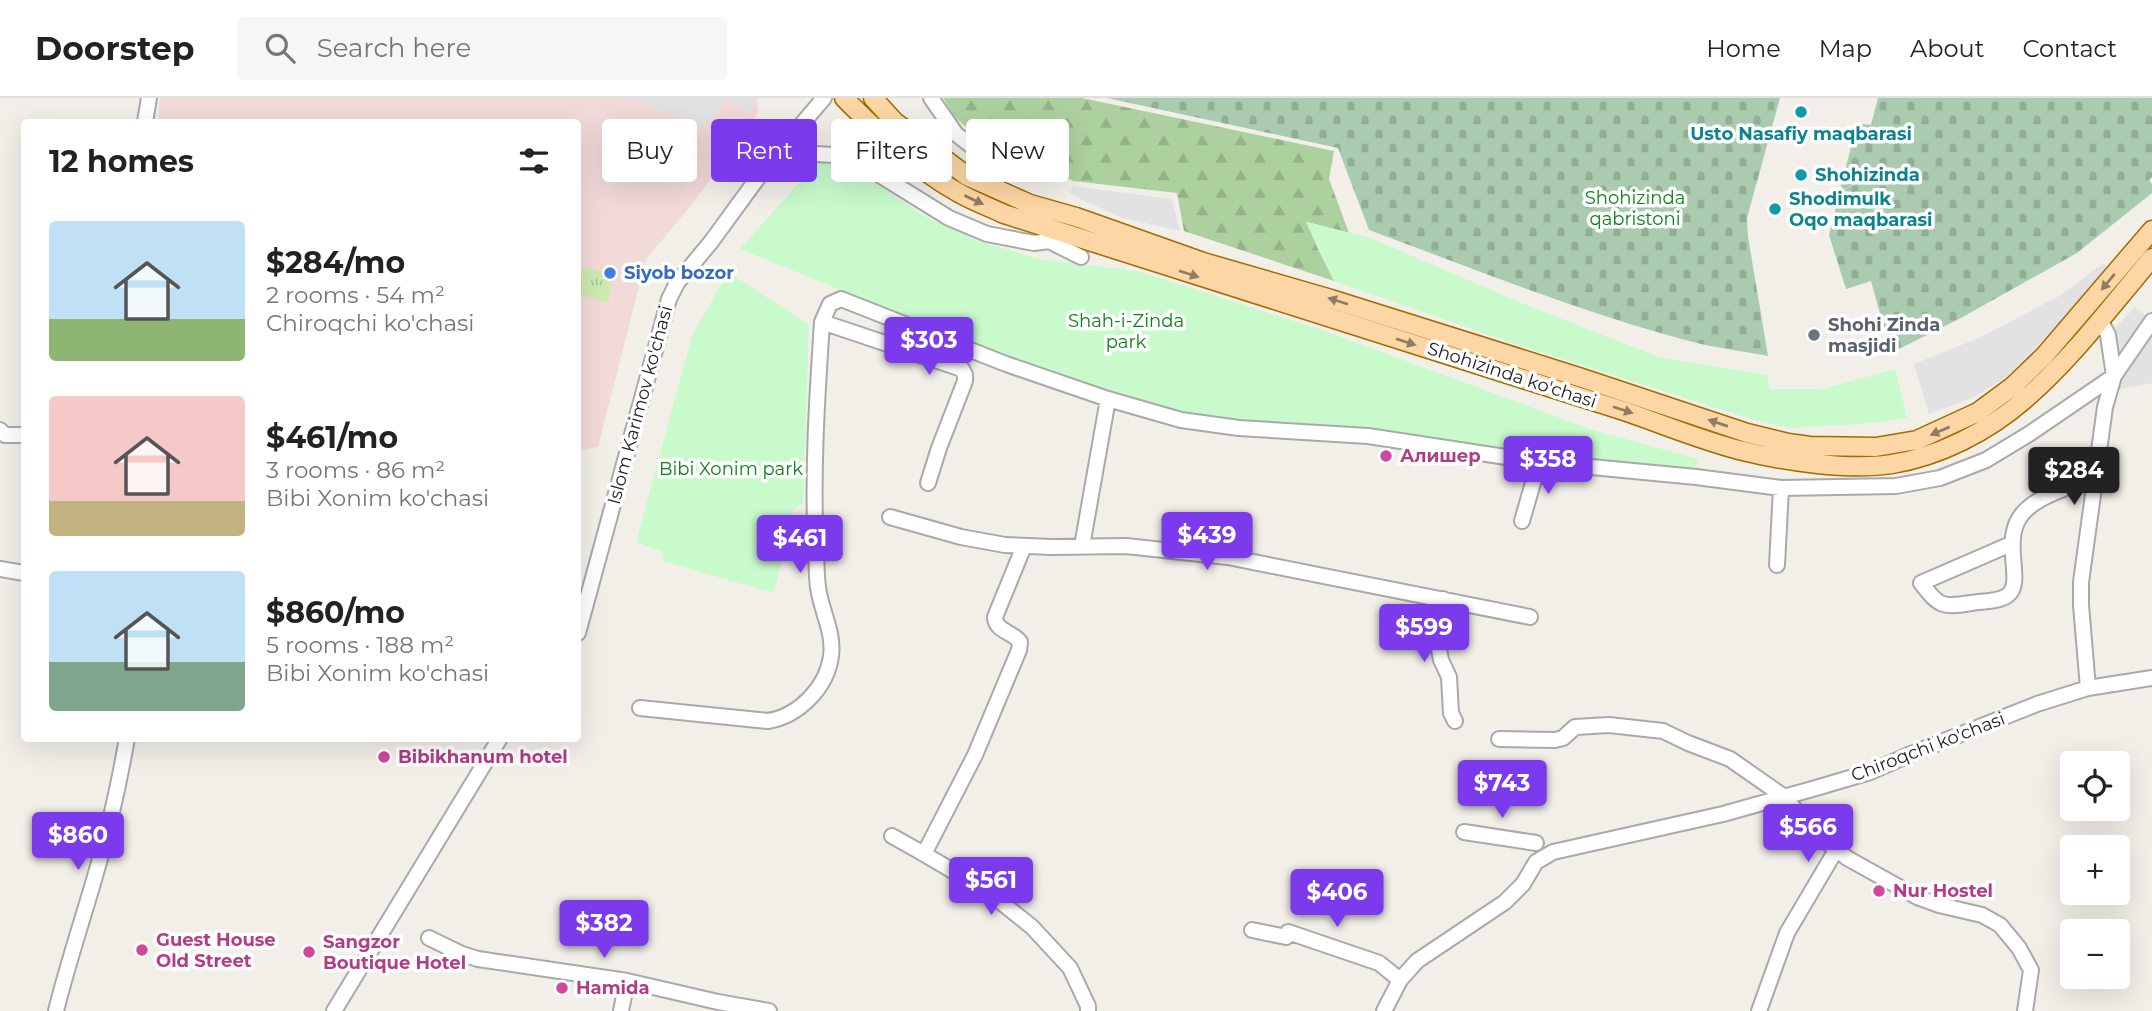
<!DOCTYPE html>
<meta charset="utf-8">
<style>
:root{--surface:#fff;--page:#f6f6f6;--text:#222;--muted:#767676;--line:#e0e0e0;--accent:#7c3aed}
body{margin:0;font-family:Montserrat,sans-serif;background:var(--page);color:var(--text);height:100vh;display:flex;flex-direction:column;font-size:26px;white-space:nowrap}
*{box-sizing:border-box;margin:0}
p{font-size:23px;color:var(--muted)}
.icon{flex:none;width:38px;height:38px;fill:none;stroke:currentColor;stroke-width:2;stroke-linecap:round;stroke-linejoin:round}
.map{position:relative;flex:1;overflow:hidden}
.sheet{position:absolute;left:21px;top:21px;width:560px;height:623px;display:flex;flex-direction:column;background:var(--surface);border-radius:7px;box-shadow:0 7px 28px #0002}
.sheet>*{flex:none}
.guide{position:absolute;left:602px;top:21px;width:665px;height:63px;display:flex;gap:14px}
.controls{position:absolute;left:2060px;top:653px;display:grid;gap:14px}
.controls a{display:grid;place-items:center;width:70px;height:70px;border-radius:7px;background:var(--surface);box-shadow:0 7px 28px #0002;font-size:35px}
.price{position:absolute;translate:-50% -60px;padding:0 16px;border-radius:7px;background:var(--accent);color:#fff;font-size:23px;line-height:46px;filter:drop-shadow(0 2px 4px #0008)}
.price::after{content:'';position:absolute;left:50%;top:42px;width:21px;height:16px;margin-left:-10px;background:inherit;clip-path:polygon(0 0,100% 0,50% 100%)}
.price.current{background:#222;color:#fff}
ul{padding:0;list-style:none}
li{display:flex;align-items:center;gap:21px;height:175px;padding:0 28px}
li span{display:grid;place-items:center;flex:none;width:196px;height:140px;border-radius:7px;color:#555}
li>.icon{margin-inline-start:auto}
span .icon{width:84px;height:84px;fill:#fffc;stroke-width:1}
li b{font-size:30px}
h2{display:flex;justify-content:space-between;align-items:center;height:84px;padding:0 28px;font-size:30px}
.pill{padding:0 24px;border-radius:7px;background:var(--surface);box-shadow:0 7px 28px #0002;font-size:24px;line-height:63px}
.pill.current{background:var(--accent);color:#fff}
header{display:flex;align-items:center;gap:42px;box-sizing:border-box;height:98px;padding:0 35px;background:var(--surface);border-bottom:2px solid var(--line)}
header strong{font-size:33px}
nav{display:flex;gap:38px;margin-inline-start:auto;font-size:24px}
.search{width:490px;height:63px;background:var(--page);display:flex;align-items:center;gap:18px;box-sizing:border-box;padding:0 24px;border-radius:7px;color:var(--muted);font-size:26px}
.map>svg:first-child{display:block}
</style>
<header>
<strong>Doorstep</strong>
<div class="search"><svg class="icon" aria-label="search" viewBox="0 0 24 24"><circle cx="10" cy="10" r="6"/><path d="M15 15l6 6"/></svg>Search here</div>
<nav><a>Home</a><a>Map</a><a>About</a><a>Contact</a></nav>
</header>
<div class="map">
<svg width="2152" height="913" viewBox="0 0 2152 913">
<defs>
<pattern id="grass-tufts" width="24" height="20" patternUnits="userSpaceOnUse" patternTransform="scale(1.75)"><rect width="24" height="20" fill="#cdebb0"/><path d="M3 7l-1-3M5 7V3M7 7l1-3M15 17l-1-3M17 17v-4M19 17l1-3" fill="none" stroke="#b0c997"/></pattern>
<pattern id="forest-firs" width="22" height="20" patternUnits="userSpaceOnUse" patternTransform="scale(1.75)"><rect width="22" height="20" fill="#add19e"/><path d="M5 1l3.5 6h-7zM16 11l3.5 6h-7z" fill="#95b388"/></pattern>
<pattern id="cemetery-stones" width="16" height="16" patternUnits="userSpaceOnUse" patternTransform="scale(1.75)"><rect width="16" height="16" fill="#aacbaf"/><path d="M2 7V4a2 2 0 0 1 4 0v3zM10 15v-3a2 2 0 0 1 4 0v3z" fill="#92ae96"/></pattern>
</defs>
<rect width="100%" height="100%" fill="#f2efe9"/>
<path fill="#f2dad9" d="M160,0H757L758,13L749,32L684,116L646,161L598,349L578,352V24H158Z"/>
<path fill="url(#grass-tufts)" d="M582,169L614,177L608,205L578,196Z"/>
<path fill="url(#forest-firs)" d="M943,0H1082L1334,53L1329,81L1349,135L1307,124L1317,149L1334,183L1184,133L1177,95L1073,83L972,30L970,33L954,18Z"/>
<path fill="url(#cemetery-stones)" d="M1107,0H1780L1747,120L1748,139L1768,258C1742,253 1715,250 1689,243C1580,214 1474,171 1369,132L1338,50Z
M1878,0H2152V79L2149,82L2152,86V95L2077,155L1959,221L1891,255L1871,183L1846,191L1829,137L1857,25L1871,27Z"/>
<path fill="#c8facc" d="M819,62L875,85L926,119L978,143L1039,161L1137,173L1322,232L1590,331L1698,361L1695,380L1194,317L1018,264L740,151Z
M1306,124L1368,139L1524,206L1659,259L1768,277L1769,291H1822L1895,271L1907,320L1862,326L1789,330L1751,321L1515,246L1334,183Z
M728,174L809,227L803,406L794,410L774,495L662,463L664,454L636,444L692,238Z"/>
<path fill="#e2e2e2" d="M628,0H753L752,18L728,1L706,29Z
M1073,88L1172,101L1180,133L1123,120L1084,103L1070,95Z
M2104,165L2110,173L2008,278L1972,300L1929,316L1914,266L1981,239L2059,198Z
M2135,209L2152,222V285L2116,292L2109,236Z"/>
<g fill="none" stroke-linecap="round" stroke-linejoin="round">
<defs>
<path id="minor" d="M931,0L956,36L983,57
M145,24L149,0
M769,66L800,55L849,58L949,120L987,136L1034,145L1049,143L1081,159
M822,224L962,271L965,277V283L939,350L928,385
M0,332L5,337H24
M890,419L961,439L1005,447L1052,449L1126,448L1228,459L1530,519
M1522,423L1539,364
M2011,446L1921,485C1939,508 1941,510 1971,505C1982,503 1999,504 2008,497C2026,483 1997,437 2027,411C2043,396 2075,387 2096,379
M1082,448L1108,301
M1777,467L1781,390
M0,471L24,475
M1443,501L1438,546L1441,562L1449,579L1451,615L1455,623
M578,535L669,201L677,185L711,144L768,66L824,0
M2088,590L2081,507V484L2105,309L2114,278L2108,237L2100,222
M640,610L768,623C799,618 827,589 831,558C834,536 823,516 819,495C816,482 817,467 816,453C812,377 817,300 822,224L830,206L841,201L1006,266L1108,301L1181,322L1239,330L1368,338L1539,364L1696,379L1781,390L1896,388L1940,380L1986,362L2029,336L2114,278L2152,223
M1499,641L1555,642L1563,640L1575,629L1609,627L1663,633L1688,645L1730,661L1783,698L1817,736L1847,760L1917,799L1939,807L1982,817L2000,827L2019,850L2031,872L2025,913
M1464,734L1536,745
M892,738L924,756L975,657L1019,552L1020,544C1013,534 995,533 995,519L1024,448
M924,756L987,793L1032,829L1070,870L1088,908V913
M1252,832L1286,839L1288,834L1379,865L1400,882
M429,840L462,856L478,861L627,883L718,904L769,913
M56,913C69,860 87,809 101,757C112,718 120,680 127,640
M334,913L500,640
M621,913L627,883
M1384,913L1400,882L1417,863L1505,804L1523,786L1536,764L1553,754L1723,716L1816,690L1870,674L1911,656L2037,606L2088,590L2152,580
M1759,913L1787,835L1836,752"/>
<path id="major" d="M844,0C879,35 915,71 959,95C973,103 989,109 1004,116L1624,313C1662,326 1700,342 1739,352C1782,363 1849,373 1892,366C1940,358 1987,334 2024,302C2072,261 2111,208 2152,160
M873,0L895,24L967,78L1030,106L1076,119L1203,164L1331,201L1582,280L1747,335L1788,345L1810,348L1876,349L1917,342L1978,314L2013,288L2044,258L2152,132"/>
</defs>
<use href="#minor" stroke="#a9a9a9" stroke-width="18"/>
<use href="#major" stroke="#a06b00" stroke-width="21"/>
<use href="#minor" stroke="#fff" stroke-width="14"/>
<use href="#major" stroke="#fcd6a4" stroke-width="18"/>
</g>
<defs><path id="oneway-solid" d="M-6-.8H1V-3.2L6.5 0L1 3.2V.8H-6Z" transform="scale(1.75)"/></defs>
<g fill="#8f7c63">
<use href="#oneway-solid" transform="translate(974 102) rotate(25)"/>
<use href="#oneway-solid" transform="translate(1189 176) rotate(18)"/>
<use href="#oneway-solid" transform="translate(2108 184) rotate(130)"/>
<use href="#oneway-solid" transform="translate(1338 203) rotate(-162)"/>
<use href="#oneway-solid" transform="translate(1406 244) rotate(18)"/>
<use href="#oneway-solid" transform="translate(1623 312) rotate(18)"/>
<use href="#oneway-solid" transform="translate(1718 325) rotate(-161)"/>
<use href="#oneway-solid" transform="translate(1940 333) rotate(157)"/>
</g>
<g fill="#0f9aa8" stroke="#fff" stroke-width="2.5">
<circle cx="1801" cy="14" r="7"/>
<circle cx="1801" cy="77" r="7"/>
<circle cx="1775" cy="111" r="7"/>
</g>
<circle fill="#3f7fe0" stroke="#fff" stroke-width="2.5" cx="610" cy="175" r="7"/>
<circle fill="#6b7280" stroke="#fff" stroke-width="2.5" cx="1814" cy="237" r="7"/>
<g fill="#d1479c" stroke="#fff" stroke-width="2.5">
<circle cx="1386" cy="358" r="7"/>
<circle cx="384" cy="659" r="7"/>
<circle cx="1879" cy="793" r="7"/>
<circle cx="142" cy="852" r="7"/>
<circle cx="309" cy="854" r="7"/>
<circle cx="562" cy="890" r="7"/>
</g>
<g text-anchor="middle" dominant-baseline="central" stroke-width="7" stroke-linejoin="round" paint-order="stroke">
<g font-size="18" font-weight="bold" fill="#0d838f" stroke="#fff" text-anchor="start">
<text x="1801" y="36" text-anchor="middle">Usto Nasafiy maqbarasi</text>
<text x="1815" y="77">Shohizinda</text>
<text x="1789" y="101">Shodimulk<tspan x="1789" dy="21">Oqo maqbarasi</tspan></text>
</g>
<g font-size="18" fill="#0c8416" stroke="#fff">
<text x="1635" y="100">Shohizinda<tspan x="1635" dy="21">qabristoni</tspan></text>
<text x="1126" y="223">Shah-i-Zinda<tspan x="1126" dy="21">park</tspan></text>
<text x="731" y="371">Bibi Xonim park</text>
</g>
<g font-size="18" font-weight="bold" fill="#366cbe" stroke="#fff" text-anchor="start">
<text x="624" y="175">Siyob bozor</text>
</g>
<g font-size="18" font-weight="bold" fill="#5b616d" stroke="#fff" text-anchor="start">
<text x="1828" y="227">Shohi Zinda<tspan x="1828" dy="21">masjidi</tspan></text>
</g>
<g font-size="18" fill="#222" stroke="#fff">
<text transform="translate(1512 277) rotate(18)">Shohizinda ko'chasi</text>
<text transform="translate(640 307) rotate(-75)">Islom Karimov ko'chasi</text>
<text transform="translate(1928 649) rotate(-21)">Chiroqchi ko'chasi</text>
</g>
<g font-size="18" font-weight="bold" fill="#b23c85" stroke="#fff" text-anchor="start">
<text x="1400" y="358">Алишер</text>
<text x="398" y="659">Bibikhanum hotel</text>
<text x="1893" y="793">Nur Hostel</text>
<text x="156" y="842">Guest House<tspan x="156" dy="21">Old Street</tspan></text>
<text x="323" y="844">Sangzor<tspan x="323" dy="21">Boutique Hotel</tspan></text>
<text x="576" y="890">Hamida</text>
</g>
</g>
</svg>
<div class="controls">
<a><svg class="icon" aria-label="locate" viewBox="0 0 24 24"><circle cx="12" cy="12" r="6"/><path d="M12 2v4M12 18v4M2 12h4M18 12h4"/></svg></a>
<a>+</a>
<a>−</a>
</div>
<b class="price" style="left:929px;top:279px">$303</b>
<b class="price" style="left:1548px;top:398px">$358</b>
<b class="price current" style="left:2074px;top:409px">$284</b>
<b class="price" style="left:1207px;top:474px">$439</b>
<b class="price" style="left:800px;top:477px">$461</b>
<b class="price" style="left:1424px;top:566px">$599</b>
<b class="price" style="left:1502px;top:722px">$743</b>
<b class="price" style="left:1808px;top:766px">$566</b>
<b class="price" style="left:78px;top:774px">$860</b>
<b class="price" style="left:991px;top:819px">$561</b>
<b class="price" style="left:1337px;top:831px">$406</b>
<b class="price" style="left:604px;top:862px">$382</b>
<div class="guide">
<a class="pill">Buy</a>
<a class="pill current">Rent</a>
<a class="pill">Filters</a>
<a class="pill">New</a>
</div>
<section class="sheet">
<h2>12 homes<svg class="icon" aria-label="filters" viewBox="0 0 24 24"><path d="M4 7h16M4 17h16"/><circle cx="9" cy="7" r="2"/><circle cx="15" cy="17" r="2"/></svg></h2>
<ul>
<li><span style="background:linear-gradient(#bfe0f5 70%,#8fb573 0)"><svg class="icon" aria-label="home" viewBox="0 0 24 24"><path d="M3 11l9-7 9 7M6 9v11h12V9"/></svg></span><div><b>$284/mo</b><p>2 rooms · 54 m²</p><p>Chiroqchi ko'chasi</p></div></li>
<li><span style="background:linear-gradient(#f6c9c9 75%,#c2b280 0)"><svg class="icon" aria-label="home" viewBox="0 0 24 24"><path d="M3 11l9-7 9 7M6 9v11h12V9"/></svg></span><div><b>$461/mo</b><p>3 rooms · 86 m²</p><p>Bibi Xonim ko'chasi</p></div></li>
<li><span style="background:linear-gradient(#bfe0f5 65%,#7fa58c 0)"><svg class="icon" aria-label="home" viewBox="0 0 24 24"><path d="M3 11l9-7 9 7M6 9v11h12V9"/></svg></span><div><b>$860/mo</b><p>5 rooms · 188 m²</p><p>Bibi Xonim ko'chasi</p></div></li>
</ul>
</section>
</div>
